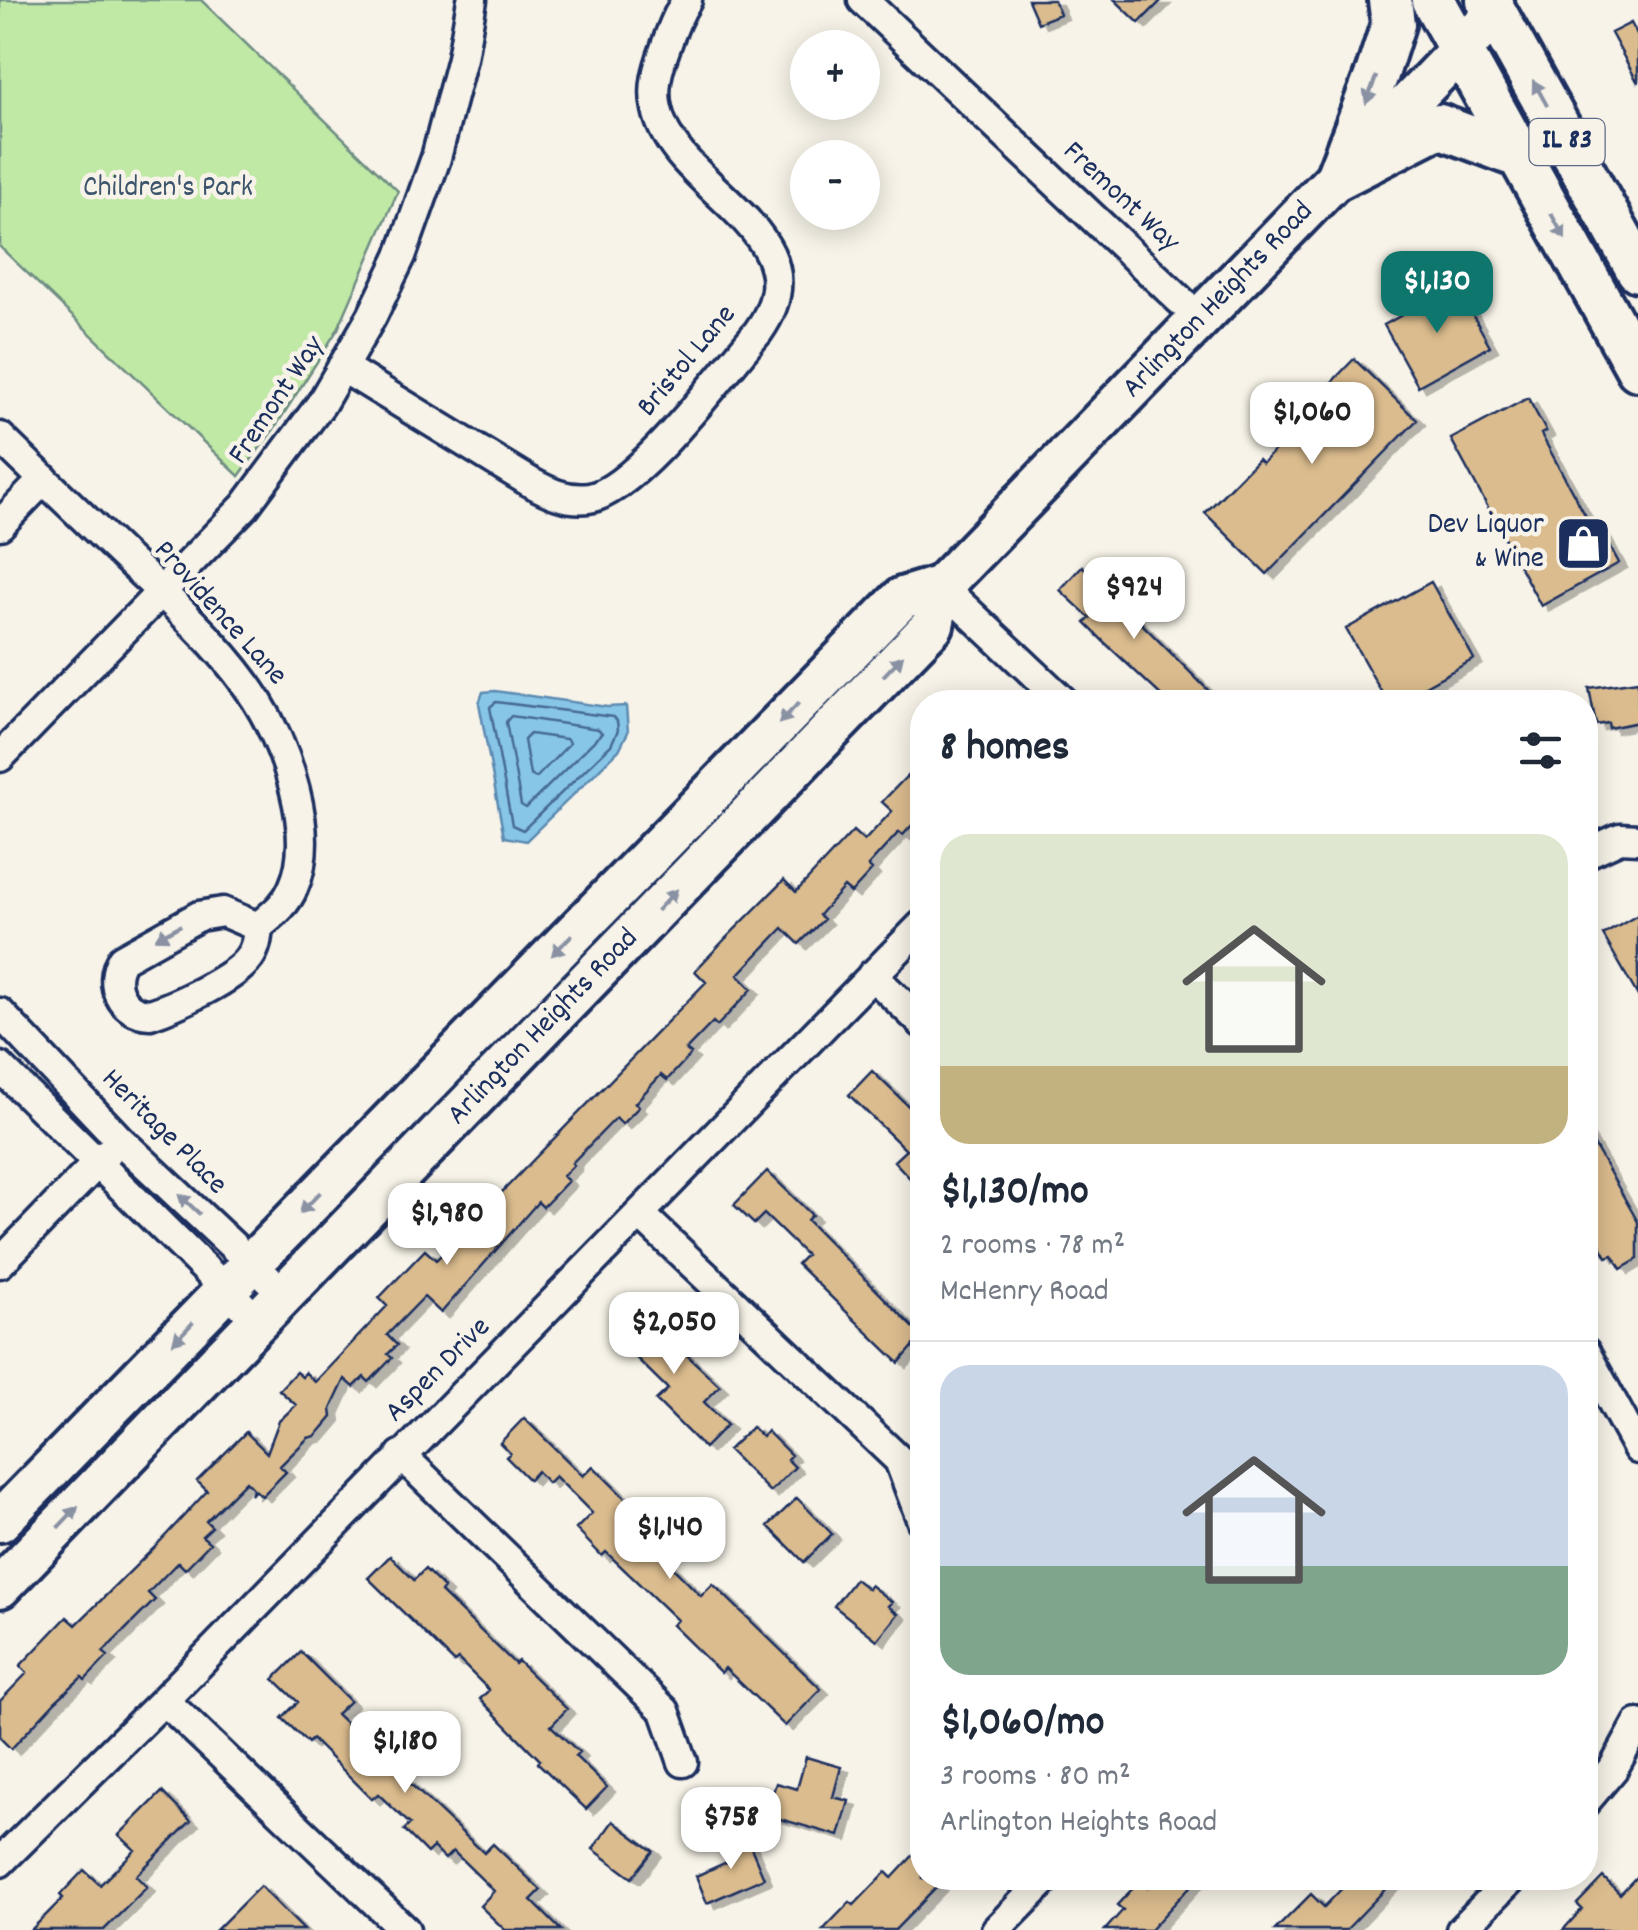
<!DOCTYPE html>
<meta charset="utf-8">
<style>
:root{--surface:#fff;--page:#f6f6f7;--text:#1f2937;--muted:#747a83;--line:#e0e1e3;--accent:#0f766e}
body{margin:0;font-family:Dekko,sans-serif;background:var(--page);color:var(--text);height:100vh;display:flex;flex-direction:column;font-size:38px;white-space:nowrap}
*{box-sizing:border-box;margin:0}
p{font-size:32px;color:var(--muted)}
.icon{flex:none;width:55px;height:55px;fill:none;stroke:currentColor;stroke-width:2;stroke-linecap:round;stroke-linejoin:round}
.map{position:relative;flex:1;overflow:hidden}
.side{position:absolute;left:910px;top:690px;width:688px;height:1200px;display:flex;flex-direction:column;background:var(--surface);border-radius:40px;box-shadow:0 5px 25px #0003}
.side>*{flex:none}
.controls{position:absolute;left:790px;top:30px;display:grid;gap:20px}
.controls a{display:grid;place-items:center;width:90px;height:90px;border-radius:50%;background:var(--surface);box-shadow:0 5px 25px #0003;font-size:50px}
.price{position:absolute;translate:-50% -85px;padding:0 22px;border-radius:20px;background:#fff;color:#222;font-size:32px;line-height:65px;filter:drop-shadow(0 2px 5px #0008)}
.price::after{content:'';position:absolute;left:50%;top:60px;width:30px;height:22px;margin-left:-15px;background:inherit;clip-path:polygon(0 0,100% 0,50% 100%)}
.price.current{background:var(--accent);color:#fff}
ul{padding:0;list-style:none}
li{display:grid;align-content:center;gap:20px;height:530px;padding:0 30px}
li+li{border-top:2px solid var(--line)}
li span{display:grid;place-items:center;height:310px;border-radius:30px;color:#555}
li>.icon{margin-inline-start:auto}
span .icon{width:180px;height:180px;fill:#fffc;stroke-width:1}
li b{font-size:42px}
h2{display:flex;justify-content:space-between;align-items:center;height:120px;padding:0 30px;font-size:42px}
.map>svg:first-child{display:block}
</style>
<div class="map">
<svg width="1638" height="1930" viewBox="0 0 1638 1930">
<defs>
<filter id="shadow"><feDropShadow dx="8" dy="5" stdDeviation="0" flood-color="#0004"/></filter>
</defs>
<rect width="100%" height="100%" fill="#f7f3e8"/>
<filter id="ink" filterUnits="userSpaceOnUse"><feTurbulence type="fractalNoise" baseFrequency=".01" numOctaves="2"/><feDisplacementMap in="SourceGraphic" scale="20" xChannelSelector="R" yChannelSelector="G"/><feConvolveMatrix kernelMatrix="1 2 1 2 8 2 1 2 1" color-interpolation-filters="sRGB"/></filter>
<g filter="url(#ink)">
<path fill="#c0e9a5" stroke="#6e8c82" stroke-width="2.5" d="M0,0H201L398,191L338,329L274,429L239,476L0,247Z"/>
<path fill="#88c6e8" stroke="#5c8ab1" stroke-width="2.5" d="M495,691L607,707L626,706L628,732L619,750L526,841L504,837L479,703L483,692Z"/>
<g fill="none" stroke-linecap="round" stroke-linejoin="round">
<path stroke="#476b95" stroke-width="2.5" d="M496,702L613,717L617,721L618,730L611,745L523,830L512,825L490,707Z
M511,716L598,729L602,733L526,808L521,805L506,722Z
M530,734L566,739L570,743L536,778L530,775L524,740Z"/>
</g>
<path fill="#dbbc8e" stroke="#1b2f5e" stroke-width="2.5" filter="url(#shadow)" d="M1028,0H1054L1060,14L1038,23Z
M1115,0H1162L1139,23Z
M1631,23L1638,36V83L1611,33Z
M1456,285L1490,346L1418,386L1384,325Z
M1354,359L1417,420L1267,574L1205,513L1258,459L1262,463L1311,412L1307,408Z
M1528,398L1546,431L1541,434L1595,533L1601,530L1619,563L1541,606L1451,439Z
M1082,566L1130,612L1220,702H1168L1103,641L1085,623L1090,618L1060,590Z
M1431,582L1474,659L1396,702H1387L1346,629Z
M1638,681V722L1609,728L1608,723L1596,725L1589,688Z
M907,776L922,791V814L903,835L899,832L868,866L872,870L851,893L844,887L819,915L824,919L799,944L783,928L738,975L752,989L717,1026L713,1022L686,1050L691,1054L667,1080L661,1075L635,1103L639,1107L622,1124L616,1118L572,1163L574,1165L563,1176L568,1181L543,1207L538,1202L441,1313L424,1297L387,1335L397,1345L388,1354L392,1358L369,1382L364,1377L354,1387L345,1379L331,1409L332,1417L316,1436L308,1438L280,1466L286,1472L262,1496L255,1490L251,1495L253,1488L246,1481L206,1521L212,1527L202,1536L210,1543L185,1569L178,1562L148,1593L155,1600L103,1652L108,1656L85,1680L82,1677L56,1701L11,1749L0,1738V1701L27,1673L20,1666L67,1617L76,1625L153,1549L207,1491L197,1481L246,1432L267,1453L279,1421L296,1405L279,1390L296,1372L302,1377L305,1372L315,1382L387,1306L379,1298L425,1250L436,1260L706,982L695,971L726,938L784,880L796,892L853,831L864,841L892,811L882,802Z
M1638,915V996L1603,935Z
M872,1071L922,1119V1191L894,1161L906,1150L849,1095Z
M1585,1129L1638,1222V1259L1621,1269L1613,1255L1607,1257L1585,1217Z
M767,1171L812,1215L807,1220L922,1336L899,1363L797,1264L806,1255L764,1214L754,1224L734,1205Z
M637,1308L720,1386L704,1402L727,1425L704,1448L656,1400L668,1389L612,1334Z
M524,1418L583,1476L593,1466L642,1515L631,1526L701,1596L713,1584L821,1689L785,1726L725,1668L721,1673L672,1625L677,1620L606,1552L602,1556L576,1529L592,1513L555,1476L548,1483L537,1471L529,1480L506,1457L510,1453L500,1443Z
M752,1427L762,1437L767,1431L791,1455L787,1459L795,1467L770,1492L728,1450Z
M797,1498L832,1534L804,1562L768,1526Z
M390,1556L414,1580L425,1569L444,1588L441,1592L515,1664L518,1661L567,1709L551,1726L579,1752L575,1756L607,1787L586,1809L538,1763L540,1760L480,1699L489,1690L458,1659L454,1662L368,1578Z
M855,1579L868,1589L870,1585L892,1602L888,1606L898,1614L877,1640L834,1606Z
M301,1652L350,1701L336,1714L484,1853L493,1844L541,1890L531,1900L561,1930H505L480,1906L494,1891L453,1851L445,1859L433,1847L427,1853L404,1830L410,1824L378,1794L372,1799L312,1739L308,1743L282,1718L298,1702L274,1679Z
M806,1757L841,1767L833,1797L849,1801L839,1836L766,1815L776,1783L797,1789Z
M162,1792L191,1821L136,1876L147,1887L104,1930H31L63,1898L60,1895L84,1870L100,1885L135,1850L119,1835Z
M613,1821L653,1851L632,1878L593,1849Z
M747,1838L764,1878L707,1903L696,1876L727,1862L721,1849Z
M922,1846V1878H946L895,1930H823L850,1902L854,1905L886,1872L892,1878Z
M1638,1875V1930H1563L1582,1909L1577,1904L1603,1877L1620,1894Z
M1156,1878H1198L1150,1930H1105L1123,1910L1117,1905L1140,1881L1147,1887Z
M1352,1878H1396L1346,1930H1275L1311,1894L1324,1907Z
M260,1886L304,1930H216Z"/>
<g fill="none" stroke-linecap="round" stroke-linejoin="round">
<defs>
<path id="street" d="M863,0L1201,320
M342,367L530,482C548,492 567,501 589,498C636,491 724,371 758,332C829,233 673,191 657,109C652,88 658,68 665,49C671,31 677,15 687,0
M0,437C49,485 99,532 149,580C186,616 228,655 256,699C285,745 318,833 293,888C286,905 272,915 258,927C257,939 256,948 249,958C234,979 175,1006 150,1014C120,1013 108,983 122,959L199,916L223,912L258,927
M0,525L44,479
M941,586L1064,702
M0,757L245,506L321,404L372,316L401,256L436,158L462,58L472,0
M1585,854L1620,838L1638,839
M872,975L922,1023
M0,1013L120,1140L285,1295
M0,1067L259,1322
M640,1214L899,1460L922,1521
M0,1263L107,1153
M1585,1352L1638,1449
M401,1455L665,1711L683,1762
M164,1700L405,1930
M1585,1802L1613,1769L1638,1724
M0,1862L164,1700L922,925
M996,1930L1047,1878
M1461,1930L1512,1878"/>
<path id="secondary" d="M0,1521L902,598L941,586L1495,14
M0,1587L933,625L941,586"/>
<path id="primary" d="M1433,0L1638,369
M1488,0L1638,270
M1337,178L1439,126L1519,156
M1337,178L1377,74L1393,24L1390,0"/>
</defs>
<use href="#street" stroke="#1b2f5e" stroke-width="35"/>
<use href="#secondary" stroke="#1b2f5e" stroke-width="48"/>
<use href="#primary" stroke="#1b2f5e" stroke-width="50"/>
<use href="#street" stroke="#f7f3e8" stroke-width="28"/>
<use href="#secondary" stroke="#f7f3e8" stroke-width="40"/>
<use href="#primary" stroke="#f7f3e8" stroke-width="42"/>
</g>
<defs><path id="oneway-solid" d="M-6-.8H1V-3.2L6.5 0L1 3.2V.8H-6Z" transform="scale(2.5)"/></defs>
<g fill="#8991a3">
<use href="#oneway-solid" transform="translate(1371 90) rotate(111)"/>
<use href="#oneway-solid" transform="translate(1540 93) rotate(-119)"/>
<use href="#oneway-solid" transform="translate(1558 226) rotate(61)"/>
<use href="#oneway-solid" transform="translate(893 666) rotate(-46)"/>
<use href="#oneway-solid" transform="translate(789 713) rotate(134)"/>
<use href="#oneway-solid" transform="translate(667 900) rotate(-46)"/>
<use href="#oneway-solid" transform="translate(168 932) rotate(152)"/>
<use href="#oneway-solid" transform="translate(562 945) rotate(134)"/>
<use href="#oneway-solid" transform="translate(310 1203) rotate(134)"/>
<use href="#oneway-solid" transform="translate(189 1204) rotate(-137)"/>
<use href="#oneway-solid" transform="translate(183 1333) rotate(134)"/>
<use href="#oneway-solid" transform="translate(68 1517) rotate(-46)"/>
</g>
</g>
<defs>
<symbol id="shop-square" viewBox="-11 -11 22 22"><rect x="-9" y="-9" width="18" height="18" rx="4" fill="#1b2f5e" stroke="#f7f3e8"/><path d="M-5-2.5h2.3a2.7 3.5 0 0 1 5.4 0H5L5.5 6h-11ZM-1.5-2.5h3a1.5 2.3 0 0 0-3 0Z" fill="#fff"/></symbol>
</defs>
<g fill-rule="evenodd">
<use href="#shop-square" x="1552" y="512" width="63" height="63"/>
</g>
<g text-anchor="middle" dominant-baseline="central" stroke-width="9" stroke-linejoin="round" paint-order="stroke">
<rect fill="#f7f3e8" stroke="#5d6a87" stroke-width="2.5" x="1529.5" y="119" width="75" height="46" rx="8"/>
<g font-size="28" font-weight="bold" fill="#1b2f5e">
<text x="1567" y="142">IL 83</text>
</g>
<g font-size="30" fill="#3c546c" stroke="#f7f3e8">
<text x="168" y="189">Children's Park</text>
</g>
<g font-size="30" fill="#1b2f5e" stroke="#f7f3e8">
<text transform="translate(1120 198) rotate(43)">Fremont Way</text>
<text transform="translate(1219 301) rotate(-46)">Arlington Heights Road</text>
<text transform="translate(688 362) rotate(-50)">Bristol Lane</text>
<text transform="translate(278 401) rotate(-56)">Fremont Way</text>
<text transform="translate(219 614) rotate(48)">Providence Lane</text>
<text transform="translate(544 1028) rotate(-46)">Arlington Heights Road</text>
<text transform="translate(163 1133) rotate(45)">Heritage Place</text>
<text transform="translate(439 1371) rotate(-45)">Aspen Drive</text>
</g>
<g font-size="30" fill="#1b2f5e" stroke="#f7f3e8" text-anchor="end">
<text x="1544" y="526">Dev Liquor<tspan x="1544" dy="34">&amp; Wine</tspan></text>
</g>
</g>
</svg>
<div class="controls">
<a>+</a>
<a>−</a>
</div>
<b class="price current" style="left:1437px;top:336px">$1,130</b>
<b class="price" style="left:1312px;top:467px">$1,060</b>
<b class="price" style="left:1134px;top:642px">$924</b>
<b class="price" style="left:447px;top:1268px">$1,980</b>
<b class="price" style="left:674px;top:1377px">$2,050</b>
<b class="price" style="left:670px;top:1582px">$1,140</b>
<b class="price" style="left:405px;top:1796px">$1,180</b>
<b class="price" style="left:731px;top:1872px">$758</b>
<section class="side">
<h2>8 homes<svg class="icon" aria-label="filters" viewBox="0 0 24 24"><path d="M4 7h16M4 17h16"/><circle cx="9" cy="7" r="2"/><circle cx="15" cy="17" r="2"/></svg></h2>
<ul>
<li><span style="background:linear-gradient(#dfe7d0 75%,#c2b280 0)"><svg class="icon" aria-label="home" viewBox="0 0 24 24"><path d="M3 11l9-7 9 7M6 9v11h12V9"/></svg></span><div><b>$1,130/mo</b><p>2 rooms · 78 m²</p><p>McHenry Road</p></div></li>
<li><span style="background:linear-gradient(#c9d6e8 65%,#7fa58c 0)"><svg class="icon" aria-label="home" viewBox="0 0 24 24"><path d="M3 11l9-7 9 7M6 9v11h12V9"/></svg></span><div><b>$1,060/mo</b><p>3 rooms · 80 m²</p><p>Arlington Heights Road</p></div></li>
</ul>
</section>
</div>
